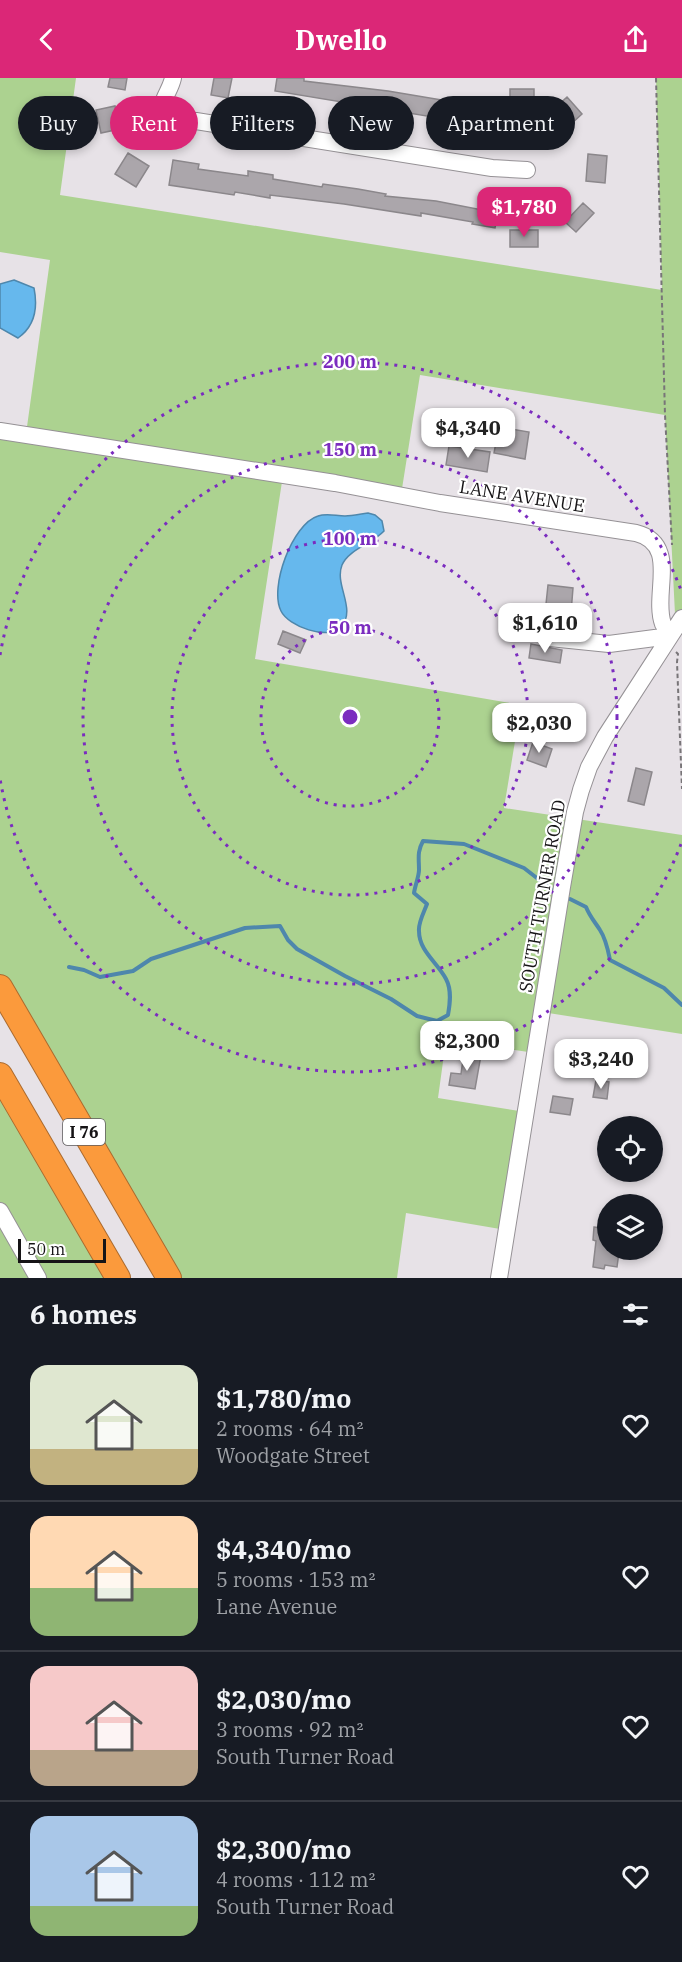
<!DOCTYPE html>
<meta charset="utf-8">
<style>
:root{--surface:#171b24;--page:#242831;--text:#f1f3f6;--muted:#9ea1a6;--line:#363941;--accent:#db2777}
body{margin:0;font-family:"IBM Plex Serif",serif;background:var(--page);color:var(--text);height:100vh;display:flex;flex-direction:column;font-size:22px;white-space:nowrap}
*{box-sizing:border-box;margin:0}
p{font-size:20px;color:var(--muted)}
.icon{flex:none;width:33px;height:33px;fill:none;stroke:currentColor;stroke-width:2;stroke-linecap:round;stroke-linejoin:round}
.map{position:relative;height:1200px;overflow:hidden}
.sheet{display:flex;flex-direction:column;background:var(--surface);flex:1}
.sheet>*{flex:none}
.top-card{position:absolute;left:18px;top:18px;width:646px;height:54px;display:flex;gap:12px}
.fabs{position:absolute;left:597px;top:1038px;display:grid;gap:12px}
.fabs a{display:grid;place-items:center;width:66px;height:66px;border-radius:50%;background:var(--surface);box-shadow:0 3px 9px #0003;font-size:30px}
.scale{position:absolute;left:18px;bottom:15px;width:88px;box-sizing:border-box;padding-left:6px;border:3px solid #161416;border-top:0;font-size:16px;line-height:21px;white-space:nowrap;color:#161416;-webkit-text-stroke:4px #fff;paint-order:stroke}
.price{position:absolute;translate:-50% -51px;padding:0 14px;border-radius:12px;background:#fff;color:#222;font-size:20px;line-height:39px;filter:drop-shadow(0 2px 3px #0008)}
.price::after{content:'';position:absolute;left:50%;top:36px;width:18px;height:14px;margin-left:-9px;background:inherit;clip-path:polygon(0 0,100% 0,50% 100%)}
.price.current{background:var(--accent);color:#fff}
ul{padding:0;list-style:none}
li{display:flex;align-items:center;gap:18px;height:150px;padding:0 30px}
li+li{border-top:2px solid var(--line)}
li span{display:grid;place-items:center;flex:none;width:168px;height:120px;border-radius:18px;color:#555}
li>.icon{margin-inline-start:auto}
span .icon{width:72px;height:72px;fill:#fffc;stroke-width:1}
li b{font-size:26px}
h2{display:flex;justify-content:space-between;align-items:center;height:72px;padding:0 30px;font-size:26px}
.pill{padding:0 21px;border-radius:27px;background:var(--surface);box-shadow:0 3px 9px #0003;font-size:21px;line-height:54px}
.pill.current{background:var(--accent);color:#fff}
header{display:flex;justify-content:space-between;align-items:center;height:78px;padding:0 30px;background:var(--accent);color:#fff;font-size:27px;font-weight:700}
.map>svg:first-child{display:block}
</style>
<header><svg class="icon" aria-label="back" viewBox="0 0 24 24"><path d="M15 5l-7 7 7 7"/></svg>Dwello<svg class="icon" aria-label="share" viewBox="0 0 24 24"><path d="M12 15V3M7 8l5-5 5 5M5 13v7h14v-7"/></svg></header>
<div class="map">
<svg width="682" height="1200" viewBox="0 0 682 1200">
<rect width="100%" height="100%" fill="#e7e2e7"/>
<path fill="#acd290" d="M0,0H76L60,117L662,212L656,0H682V540L675,536L665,337L420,297L401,417L283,397L255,581L521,627L504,730L682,757V956L542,934L535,975L446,962L438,1020L526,1034L506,1152L406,1135L397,1200H169L0,909V353L26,356L50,182L0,174Z
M0,997L118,1200H0Z"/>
<path fill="#66b8ed" stroke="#4e87ac" stroke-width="1.5" d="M14,202L34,210C38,230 35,248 18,260L0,250V206Z
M368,435L375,437L382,443L384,453C372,466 349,471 342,487C334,507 357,531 341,549C328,563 288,548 281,533C269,510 292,446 318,438C327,435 336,438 345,438C353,438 360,436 368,435Z"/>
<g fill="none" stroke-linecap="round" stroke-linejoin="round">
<path stroke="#4e87ac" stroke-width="4" d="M570,821L586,829C590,839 595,844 600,852C606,861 608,872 610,882L664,910L682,927
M69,889L84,892L100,899L133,893L151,881L245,850L280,848L288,862L297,871L345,898L391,921L417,938L437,943L448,937C450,926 452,912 446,901C437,884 419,873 419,853C418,845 424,834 427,826L414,815C415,808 419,798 419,792C419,780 417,774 423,763L464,766L524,790L551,811"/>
</g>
<path fill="#aba6ab" stroke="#8b878b" stroke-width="1.5" d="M110,0H127L125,12L108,9Z
M214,0H232L228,20L211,17Z
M277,0H304V3L388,13L490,30L487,48L275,13Z
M510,11H534V28H510Z
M567,19L582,36L570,47L555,30Z
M115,28L120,51L101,55L96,32Z
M128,75L149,88L136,109L115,96Z
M588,76L607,78L605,105L586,103Z
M173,82L199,86L198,91L248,98V93L273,97V101L322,109L323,106L358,111L386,116L385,118L436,123L498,135L495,150L472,146L473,144L421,135V138L344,126L270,117V120L235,114L234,117L169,107Z
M583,125L594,135L576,154L565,144Z
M510,152H538V169H510Z
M499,349L529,354L525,381L494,375Z
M449,368L490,374L487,394L446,387Z
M548,507L573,510L570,547L544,545Z
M283,553L306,562L300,575L278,566Z
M531,566L562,572L560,585L529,580Z
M533,664L552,671L546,689L527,682Z
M636,690L652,694L644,727L628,723Z
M464,974L481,977L475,1011L449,1007L451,995L461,996Z
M596,1002L609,1004L607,1021L593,1019Z
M553,1018L573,1021L570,1037L550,1034Z
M594,1149L608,1151V1172H617L619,1174L617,1189L605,1187L604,1191L593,1189L596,1163L593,1162Z"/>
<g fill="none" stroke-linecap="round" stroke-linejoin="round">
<defs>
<path id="minor" d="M173,0C171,9 167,14 164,22C162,31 167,43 177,45C182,46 191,43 196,43L492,90L527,92
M0,353L335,405L440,425L636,455C680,466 652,516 663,546C665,550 668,554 670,558L609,566L550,560
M0,1133L38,1200
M499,1200L562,809L575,734L581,712L589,689L605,659L682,540"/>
<path id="highway" d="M0,909L169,1200
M0,997L118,1200"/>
</defs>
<use href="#minor" stroke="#959195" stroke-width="18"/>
<use href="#highway" stroke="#ab6b2f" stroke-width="26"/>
<path stroke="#787578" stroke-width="2" stroke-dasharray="4.5 3" stroke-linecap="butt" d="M656,0L665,337L672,467
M676,574L678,576L677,584L682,711"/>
<use href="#minor" stroke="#fff" stroke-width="16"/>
<use href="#highway" stroke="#fb9a3c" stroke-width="24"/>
</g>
<g fill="none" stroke="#7b2cbf" stroke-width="3" stroke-dasharray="3 6">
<circle cx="350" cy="639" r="89"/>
<circle cx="350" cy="639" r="178"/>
<circle cx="350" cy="639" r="267"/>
<path d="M681 766A355 355 0 0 1 0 701M0 577A355 355 0 0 1 681 512"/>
</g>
<g text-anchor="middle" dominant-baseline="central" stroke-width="4.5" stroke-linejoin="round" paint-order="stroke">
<rect fill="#fff" stroke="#5c5a5c" stroke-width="1.5" x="63" y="1041" width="42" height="26" rx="4.5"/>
<g font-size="16" font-weight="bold" fill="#161416">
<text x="84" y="1054">I 76</text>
</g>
<g font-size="18" fill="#161416" stroke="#fff">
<text transform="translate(522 418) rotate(9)">LANE AVENUE</text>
<text transform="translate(542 818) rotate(-80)">SOUTH TURNER ROAD</text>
</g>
</g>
<circle cx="350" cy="639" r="9" fill="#7b2cbf" stroke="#fff" stroke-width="3"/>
<g font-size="18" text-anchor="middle" font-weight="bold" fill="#7b2cbf" stroke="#fff" stroke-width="4.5" stroke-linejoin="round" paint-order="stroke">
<text x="350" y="290">200 m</text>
<text x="350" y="378">150 m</text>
<text x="350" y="467">100 m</text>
<text x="350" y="556">50 m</text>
</g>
</svg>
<div class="fabs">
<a><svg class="icon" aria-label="locate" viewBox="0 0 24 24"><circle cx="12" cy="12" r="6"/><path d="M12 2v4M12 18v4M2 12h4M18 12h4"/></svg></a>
<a><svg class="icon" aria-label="layers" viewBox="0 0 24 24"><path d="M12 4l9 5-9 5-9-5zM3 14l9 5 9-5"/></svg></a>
</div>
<div class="scale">50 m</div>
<b class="price current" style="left:524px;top:160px">$1,780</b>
<b class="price" style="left:468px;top:381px">$4,340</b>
<b class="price" style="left:545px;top:576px">$1,610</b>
<b class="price" style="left:539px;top:676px">$2,030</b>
<b class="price" style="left:467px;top:994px">$2,300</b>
<b class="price" style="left:601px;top:1012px">$3,240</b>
<div class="top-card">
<a class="pill">Buy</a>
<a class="pill current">Rent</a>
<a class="pill">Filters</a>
<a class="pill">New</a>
<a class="pill">Apartment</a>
</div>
</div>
<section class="sheet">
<h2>6 homes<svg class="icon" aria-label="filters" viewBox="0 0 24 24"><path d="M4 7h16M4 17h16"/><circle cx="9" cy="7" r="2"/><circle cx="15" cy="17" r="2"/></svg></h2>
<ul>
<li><span style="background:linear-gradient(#dfe7d0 70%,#c2b280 0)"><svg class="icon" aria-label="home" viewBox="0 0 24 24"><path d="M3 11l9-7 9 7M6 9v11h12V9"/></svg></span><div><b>$1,780/mo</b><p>2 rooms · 64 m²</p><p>Woodgate Street</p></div><svg class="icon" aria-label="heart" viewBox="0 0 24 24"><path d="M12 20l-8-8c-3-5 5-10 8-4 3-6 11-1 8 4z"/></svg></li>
<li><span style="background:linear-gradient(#ffd9b3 60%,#8fb573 0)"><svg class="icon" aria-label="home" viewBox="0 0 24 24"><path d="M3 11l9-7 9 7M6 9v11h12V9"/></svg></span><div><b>$4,340/mo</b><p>5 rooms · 153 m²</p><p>Lane Avenue</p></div><svg class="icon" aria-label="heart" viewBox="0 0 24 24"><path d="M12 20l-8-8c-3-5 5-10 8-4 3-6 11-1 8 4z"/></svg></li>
<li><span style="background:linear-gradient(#f6c9c9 70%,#b9a48a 0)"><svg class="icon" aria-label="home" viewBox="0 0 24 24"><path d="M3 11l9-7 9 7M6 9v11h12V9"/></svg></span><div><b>$2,030/mo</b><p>3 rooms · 92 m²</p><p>South Turner Road</p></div><svg class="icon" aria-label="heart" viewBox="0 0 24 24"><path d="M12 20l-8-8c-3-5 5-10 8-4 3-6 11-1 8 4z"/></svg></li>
<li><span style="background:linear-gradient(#a9c7e8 75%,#8fb573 0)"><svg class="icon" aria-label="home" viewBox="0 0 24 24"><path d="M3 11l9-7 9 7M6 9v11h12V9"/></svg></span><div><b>$2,300/mo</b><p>4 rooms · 112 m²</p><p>South Turner Road</p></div><svg class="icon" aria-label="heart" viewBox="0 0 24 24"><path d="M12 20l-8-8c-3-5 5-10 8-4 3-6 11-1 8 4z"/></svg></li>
</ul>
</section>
